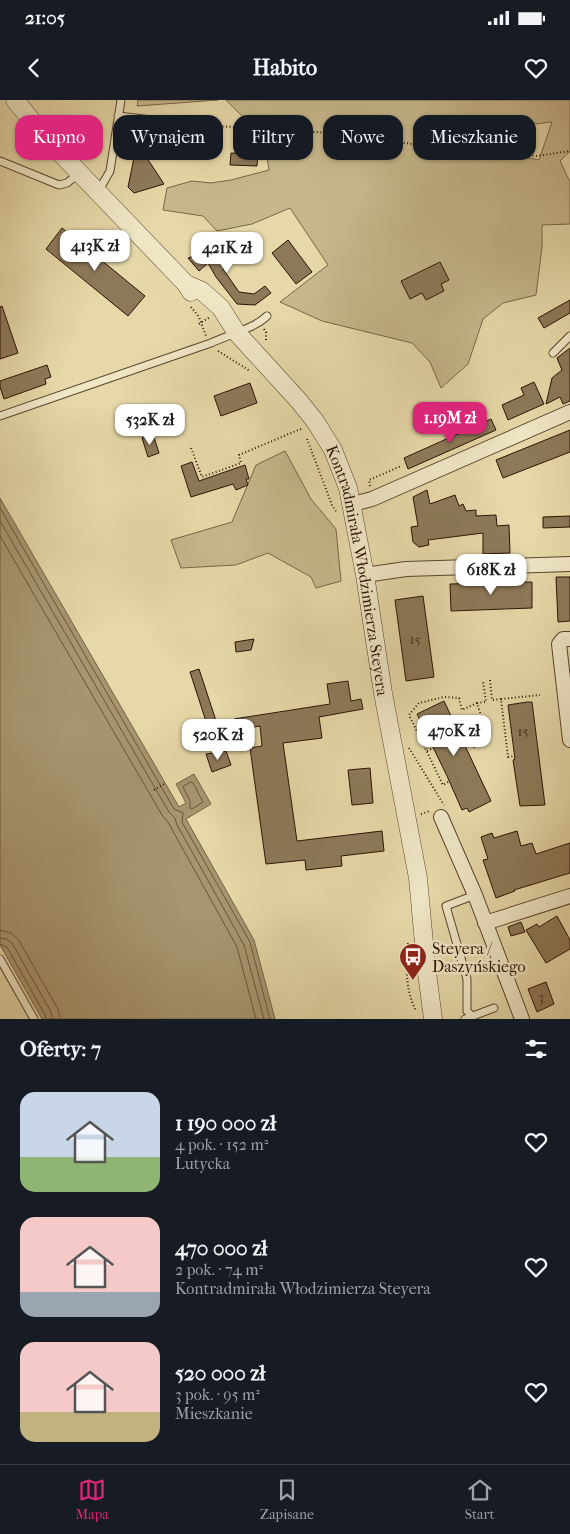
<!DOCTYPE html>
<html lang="pl">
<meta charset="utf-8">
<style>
:root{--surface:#171b24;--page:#242831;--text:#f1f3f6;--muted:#9ea1a6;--line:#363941;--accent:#db2777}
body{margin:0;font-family:"IM FELL French Canon",serif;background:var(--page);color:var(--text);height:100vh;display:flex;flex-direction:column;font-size:19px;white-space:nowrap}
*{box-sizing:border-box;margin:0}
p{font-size:16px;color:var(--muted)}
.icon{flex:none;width:28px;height:28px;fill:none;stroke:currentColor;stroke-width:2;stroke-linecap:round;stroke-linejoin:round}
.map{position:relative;height:919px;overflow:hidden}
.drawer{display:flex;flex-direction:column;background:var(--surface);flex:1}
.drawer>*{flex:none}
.guide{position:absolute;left:15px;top:15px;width:540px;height:45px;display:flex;gap:10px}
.price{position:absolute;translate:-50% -42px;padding:0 11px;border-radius:10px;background:#fff;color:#222;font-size:16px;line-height:32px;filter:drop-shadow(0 1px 2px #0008)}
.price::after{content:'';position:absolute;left:50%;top:30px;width:15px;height:11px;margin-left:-8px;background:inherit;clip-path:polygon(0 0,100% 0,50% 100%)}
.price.current{background:var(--accent);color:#fff}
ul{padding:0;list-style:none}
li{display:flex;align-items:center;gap:15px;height:125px;padding:0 20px}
li span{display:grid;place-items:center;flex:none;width:140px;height:100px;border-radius:15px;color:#555}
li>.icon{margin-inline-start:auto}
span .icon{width:60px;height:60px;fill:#fffc;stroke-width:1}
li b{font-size:21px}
h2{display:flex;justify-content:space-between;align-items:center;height:60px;padding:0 20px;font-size:21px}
.tag{padding:0 18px;border-radius:15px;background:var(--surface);box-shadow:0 1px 4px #0004;font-size:18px;line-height:45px}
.tag.current{background:var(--accent);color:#fff}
.status{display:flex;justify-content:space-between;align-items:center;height:35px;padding:0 25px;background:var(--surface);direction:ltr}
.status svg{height:14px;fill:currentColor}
header{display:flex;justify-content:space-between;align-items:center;height:65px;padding:0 20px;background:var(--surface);font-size:22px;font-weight:800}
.dock{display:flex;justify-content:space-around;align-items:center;height:70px;border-top:1px solid var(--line);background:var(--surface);font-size:14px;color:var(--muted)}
.dock a{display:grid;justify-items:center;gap:2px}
.dock .current{color:var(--accent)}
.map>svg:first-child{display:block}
</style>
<div class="status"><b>21:05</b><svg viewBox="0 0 49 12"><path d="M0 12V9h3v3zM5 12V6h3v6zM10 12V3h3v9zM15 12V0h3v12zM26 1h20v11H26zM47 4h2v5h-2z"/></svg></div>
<header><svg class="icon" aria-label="back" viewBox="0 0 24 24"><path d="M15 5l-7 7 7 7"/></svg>Habito<svg class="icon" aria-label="heart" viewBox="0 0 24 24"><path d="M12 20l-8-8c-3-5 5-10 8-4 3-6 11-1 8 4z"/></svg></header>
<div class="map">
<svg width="570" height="919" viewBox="0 0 570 919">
<rect width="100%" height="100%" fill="#e6d8a8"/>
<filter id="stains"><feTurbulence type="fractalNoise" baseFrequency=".004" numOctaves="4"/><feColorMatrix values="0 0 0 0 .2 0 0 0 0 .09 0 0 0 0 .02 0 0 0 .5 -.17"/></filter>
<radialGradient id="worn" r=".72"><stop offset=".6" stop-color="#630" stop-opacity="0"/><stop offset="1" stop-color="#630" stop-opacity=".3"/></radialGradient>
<path fill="#c6b78c" stroke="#796548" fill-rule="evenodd" d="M138,0H218L137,6Z
M226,0H570V51L560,61L570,82V124L542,125V147L536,195L503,203L483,219L468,264L441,288L430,262L412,243L322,221L280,202L328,165L290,108L252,124L217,131L203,116L163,110L167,88L192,81L211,83L231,80L269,70L264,38ZM552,22L539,60L463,44L416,29H491Z
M285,351L311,399L336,429L341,481L316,488L311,477L268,453L236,465L181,468L171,440L232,422L256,365Z"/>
<path fill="#a79570" stroke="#766145" d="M0,398L179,707L186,703L176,684L194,674L211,704L186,719L254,840L275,919H42L0,845Z"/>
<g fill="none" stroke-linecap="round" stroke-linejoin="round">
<path stroke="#6a543a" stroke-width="1" d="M0,408L174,709L183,713L182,722L250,842L270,919
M0,421L169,712L175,718L177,725L244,845L264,919
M0,436L162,715L168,722L237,847L256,919
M191,682L193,683L203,702L192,709L190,708V701L183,687Z
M0,830L11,833L18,839L58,909L60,919
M0,838L6,839L12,843L51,912L52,919
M0,844L7,847L45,915L46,919"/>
</g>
<path fill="#8d7959" stroke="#2c1304" d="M137,43L164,84L134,93L128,87Z
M231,53L258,54L257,66L230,65Z
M62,128L145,196L128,216L46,149Z
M288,140L312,172L296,184L272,153Z
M228,144L238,157L223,169L239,192L254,194L265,186L271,193L255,205L237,204L216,177L208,163L199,171L188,158L203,153L202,152L207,148L209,151Z
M440,162L449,180L441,184L444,191L426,200L422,193L410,199L401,181Z
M570,200V213L544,228L538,218Z
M2,206L18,253L0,259V207Z
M570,248V301L563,304L560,297L546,304L552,278L562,270L557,258Z
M47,265L51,277L45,279L46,284L4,299L0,287V281Z
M534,282L544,304L508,320L502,305L524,295L521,288Z
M250,283L257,303L221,316L214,296Z
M491,319L496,330L408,369L404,358Z
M570,330V352L503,378L496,360Z
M153,334L159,353L148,357L142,338Z
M192,362L199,381L245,365L249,379H246L248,385L236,390L233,384L191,397L181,366Z
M427,390L430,404L455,395L459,406L463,404L466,411L476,410V416L496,415L497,426L509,425L510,453L483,454V433L428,440L429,445L419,447L413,442L411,427L418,426L413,397Z
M570,416V427L543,428V417Z
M556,477H570V521L558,522Z
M532,482V508L451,511L450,484Z
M423,496L434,577L406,581L395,500Z
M254,539L251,550L236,552L235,542Z
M199,569L222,639L213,643L190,572Z
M348,581L351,601L361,599L363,609L319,617L322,638L283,643L297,741L382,731L384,751L341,756L342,766L306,770L305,760L266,764L250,648L262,646L260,626L248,628L247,626L236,632L234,619L330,604L327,584Z
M444,601L491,701L469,712L467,708L462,710L447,676L417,614Z
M527,602H532L545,705L520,706L513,660L515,659L508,605Z
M226,651L231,665L212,672L206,654Z
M370,668L373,703L352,705L348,670Z
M517,731L521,746L532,743L536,754L570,743V773L514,790L515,791L496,798L483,760L488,759L481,737L492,733L494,738Z
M557,816L570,840V849L546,863L526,830L537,824L539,827Z
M521,822L525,832L511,836L508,827Z
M546,882L554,904L537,912L528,889Z"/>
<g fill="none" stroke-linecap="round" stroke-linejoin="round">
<defs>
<path id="service" d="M118,16L202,26
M0,61L59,85L67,83L78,74
M97,90L102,85L110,71L121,0
M553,253L570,236
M0,316L211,243C228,235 255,228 267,216
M0,859L34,919
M472,916L467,911V879L446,806L475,795
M465,919L494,908"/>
<path id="minor" d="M353,404L372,399L570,312
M365,475L406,469L570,464
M570,539H563L559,544L570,640
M441,717L475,795L522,919
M485,823L570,796"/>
<g id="tertiary">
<path d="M15,0L45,37L186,184L191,192"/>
<path id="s1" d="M186,184L202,191L221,208L236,232L299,301L315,321L333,350L348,388L365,475L383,593L418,778L426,865L433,919"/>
</g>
</defs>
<use href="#service" stroke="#5a442d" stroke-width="9"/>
<use href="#minor" stroke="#5a442d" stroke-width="16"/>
<use href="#tertiary" stroke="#5a442d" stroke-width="19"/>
<path stroke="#2c1304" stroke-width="2" stroke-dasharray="1 2.5" stroke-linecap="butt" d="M212,26L257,28L342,34L412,44L537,56L570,51
M191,207L199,217L206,236
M199,224L210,217
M264,229L266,232V241
M218,251L250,271
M307,339L332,405L337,413
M191,348L202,377L241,363L239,355L303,328
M370,386L369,380L401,366
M490,580L492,600L501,599L508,657L515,656
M501,599L540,595
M477,603L486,602L483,581
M409,648L444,705
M427,651L433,648
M448,682L443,685L409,615L419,603L444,597L459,598L462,610L477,603L489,640L472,648
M154,690L166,683
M421,714L430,711
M408,843C406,867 405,889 416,911"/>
<use href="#service" stroke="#efe6c6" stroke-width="7"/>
<use href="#minor" stroke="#efe6c6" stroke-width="14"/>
<use href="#tertiary" stroke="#efe6c6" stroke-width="18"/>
</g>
<defs>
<symbol id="bus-pin" viewBox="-11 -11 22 30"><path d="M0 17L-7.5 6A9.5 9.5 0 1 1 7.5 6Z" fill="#8f2418" stroke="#efe6c6"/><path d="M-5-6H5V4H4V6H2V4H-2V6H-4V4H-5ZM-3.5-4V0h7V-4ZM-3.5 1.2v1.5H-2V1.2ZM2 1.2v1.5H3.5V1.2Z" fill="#fff"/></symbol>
</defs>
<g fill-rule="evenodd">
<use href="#bus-pin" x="397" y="841" width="32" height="43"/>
</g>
<g text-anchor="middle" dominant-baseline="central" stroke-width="5" stroke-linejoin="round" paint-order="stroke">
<g font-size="14" fill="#442c19">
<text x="415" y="539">15</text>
<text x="523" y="631">15</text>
<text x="541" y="897">3</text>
</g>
<g font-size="16" fill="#2c1304" stroke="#efe6c6">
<text stroke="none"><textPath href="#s1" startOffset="348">Kontradmirała Włodzimierza Steyera</textPath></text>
</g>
<g font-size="16" fill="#2c1304" stroke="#efe6c6" text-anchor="start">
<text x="432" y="848">Steyera /<tspan x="432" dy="18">Daszyńskiego</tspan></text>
</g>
</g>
<rect width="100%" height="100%" filter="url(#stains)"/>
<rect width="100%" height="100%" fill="url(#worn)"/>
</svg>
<b class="price" style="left:95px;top:172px">413K zł</b>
<b class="price" style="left:227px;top:174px">421K zł</b>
<b class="price current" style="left:450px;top:344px">1.19M zł</b>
<b class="price" style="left:150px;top:346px">532K zł</b>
<b class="price" style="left:491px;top:496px">618K zł</b>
<b class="price" style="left:454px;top:657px">470K zł</b>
<b class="price" style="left:218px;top:661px">520K zł</b>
<div class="guide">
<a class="tag current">Kupno</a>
<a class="tag">Wynajem</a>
<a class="tag">Filtry</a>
<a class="tag">Nowe</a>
<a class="tag">Mieszkanie</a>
</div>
</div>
<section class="drawer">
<h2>Oferty: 7<svg class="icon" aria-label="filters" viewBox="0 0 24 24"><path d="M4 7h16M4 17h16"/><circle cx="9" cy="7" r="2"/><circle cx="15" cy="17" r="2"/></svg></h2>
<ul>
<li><span style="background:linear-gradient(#c9d6e8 65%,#8fb573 0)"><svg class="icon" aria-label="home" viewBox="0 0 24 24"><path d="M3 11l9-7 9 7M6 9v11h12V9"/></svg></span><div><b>1 190 000 zł</b><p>4 pok. · 152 m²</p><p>Lutycka</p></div><svg class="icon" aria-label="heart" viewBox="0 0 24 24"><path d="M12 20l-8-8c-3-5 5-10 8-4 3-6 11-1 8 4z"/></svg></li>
<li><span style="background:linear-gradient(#f6c9c9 75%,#9aa5b1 0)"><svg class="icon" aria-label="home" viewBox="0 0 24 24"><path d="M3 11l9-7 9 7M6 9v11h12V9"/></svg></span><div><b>470 000 zł</b><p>2 pok. · 74 m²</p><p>Kontradmirała Włodzimierza Steyera</p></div><svg class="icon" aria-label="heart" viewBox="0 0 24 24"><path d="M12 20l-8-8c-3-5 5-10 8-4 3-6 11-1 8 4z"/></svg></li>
<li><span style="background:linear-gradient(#f6c9c9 70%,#c2b280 0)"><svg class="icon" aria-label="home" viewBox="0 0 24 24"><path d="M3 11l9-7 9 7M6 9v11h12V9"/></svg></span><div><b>520 000 zł</b><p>3 pok. · 95 m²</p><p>Mieszkanie</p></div><svg class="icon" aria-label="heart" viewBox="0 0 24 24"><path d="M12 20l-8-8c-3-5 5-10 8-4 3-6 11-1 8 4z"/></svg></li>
</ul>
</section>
<nav class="dock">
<a class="current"><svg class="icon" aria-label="map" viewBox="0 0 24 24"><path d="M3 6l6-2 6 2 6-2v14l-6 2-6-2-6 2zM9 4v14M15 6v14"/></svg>Mapa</a>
<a><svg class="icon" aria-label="saved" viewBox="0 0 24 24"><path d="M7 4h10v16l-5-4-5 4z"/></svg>Zapisane</a>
<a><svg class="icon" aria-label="home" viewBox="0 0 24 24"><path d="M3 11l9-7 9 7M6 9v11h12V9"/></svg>Start</a>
</nav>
